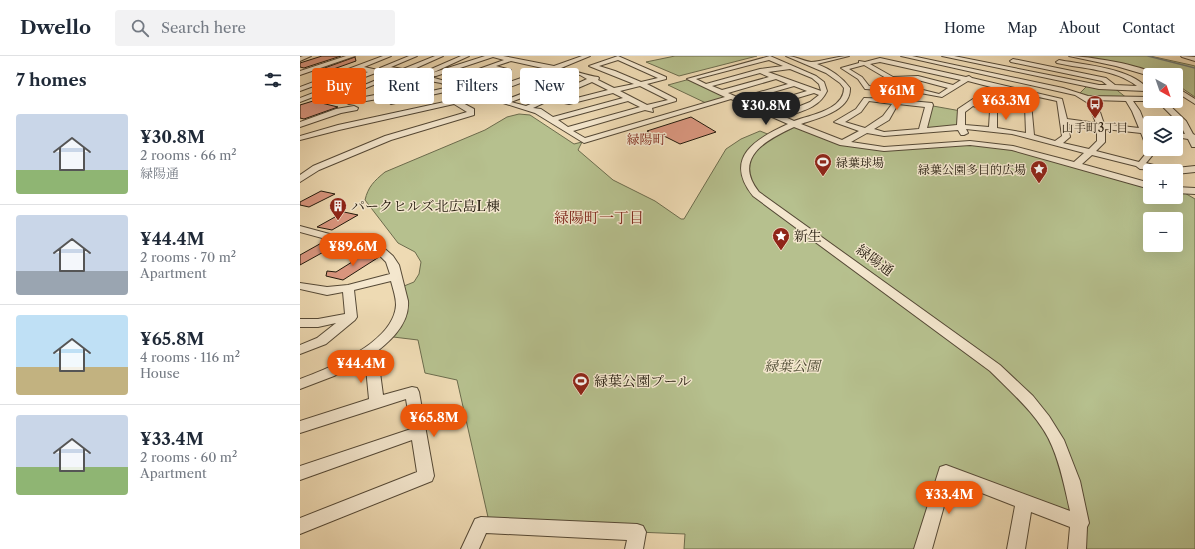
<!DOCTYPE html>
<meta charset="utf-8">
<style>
:root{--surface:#fff;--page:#f2f2f3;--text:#1f2937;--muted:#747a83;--line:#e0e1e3;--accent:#ea580c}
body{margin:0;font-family:"Libre Caslon Text","Noto Serif JP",serif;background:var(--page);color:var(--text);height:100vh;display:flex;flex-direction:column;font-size:15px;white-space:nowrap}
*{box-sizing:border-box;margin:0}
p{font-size:13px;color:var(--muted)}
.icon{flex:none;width:22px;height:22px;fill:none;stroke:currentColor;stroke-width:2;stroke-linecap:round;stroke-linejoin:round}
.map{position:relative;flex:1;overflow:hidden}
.side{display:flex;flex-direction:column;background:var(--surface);width:300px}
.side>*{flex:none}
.top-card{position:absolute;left:12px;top:12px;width:380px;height:36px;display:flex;gap:8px}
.needle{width:26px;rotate:140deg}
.fabs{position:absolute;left:843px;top:12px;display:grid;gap:8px}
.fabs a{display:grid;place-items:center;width:40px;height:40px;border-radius:4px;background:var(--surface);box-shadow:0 4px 16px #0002;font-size:20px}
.price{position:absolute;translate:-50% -34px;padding:0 9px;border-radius:14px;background:var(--accent);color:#fff;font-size:13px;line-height:26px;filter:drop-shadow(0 1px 2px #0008)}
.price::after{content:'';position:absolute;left:50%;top:24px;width:12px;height:9px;margin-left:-6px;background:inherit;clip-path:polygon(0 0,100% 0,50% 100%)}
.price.active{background:#222;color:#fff}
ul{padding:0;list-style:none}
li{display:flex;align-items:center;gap:12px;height:100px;padding:0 16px}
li+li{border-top:1px solid var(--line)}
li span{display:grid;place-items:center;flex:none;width:112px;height:80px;border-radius:4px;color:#555}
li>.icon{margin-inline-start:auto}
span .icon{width:48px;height:48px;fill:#fffc;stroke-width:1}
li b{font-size:17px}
h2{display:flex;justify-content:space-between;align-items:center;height:48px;padding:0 16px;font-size:17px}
.pill{padding:0 14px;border-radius:4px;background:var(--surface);box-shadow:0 4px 16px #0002;font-size:14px;line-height:36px}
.pill.active{background:var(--accent);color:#fff}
header{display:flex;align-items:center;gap:24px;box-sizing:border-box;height:56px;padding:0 20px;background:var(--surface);border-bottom:1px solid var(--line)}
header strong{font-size:19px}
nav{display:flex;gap:22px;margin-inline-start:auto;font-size:14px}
.search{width:280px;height:36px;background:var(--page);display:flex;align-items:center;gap:10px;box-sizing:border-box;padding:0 14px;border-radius:4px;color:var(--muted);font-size:15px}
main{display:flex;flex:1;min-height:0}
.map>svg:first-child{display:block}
</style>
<header>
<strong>Dwello</strong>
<div class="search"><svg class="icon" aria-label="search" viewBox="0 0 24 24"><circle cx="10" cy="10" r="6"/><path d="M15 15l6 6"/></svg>Search here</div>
<nav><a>Home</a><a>Map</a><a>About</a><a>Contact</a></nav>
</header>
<main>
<section class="side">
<h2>7 homes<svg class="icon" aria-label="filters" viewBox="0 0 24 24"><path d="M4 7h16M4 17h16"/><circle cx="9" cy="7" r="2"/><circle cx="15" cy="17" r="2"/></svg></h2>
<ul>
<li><span style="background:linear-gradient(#c9d6e8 70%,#8fb573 0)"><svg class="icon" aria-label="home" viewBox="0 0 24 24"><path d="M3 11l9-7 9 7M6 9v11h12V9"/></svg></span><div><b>¥30.8M</b><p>2 rooms · 66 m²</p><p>緑陽通</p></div></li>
<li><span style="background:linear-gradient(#c9d6e8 70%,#9aa5b1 0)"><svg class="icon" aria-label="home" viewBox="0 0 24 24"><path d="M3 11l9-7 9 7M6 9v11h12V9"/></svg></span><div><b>¥44.4M</b><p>2 rooms · 70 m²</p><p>Apartment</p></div></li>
<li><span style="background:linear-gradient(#bfe0f5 65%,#c2b280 0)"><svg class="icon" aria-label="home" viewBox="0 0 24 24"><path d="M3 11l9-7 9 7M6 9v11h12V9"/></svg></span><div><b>¥65.8M</b><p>4 rooms · 116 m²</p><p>House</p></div></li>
<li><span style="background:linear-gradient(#c9d6e8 65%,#8fb573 0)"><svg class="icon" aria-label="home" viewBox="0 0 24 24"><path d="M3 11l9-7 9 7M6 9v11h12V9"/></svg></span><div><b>¥33.4M</b><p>2 rooms · 60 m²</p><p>Apartment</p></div></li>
</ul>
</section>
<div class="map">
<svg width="895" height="493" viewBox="0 0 895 493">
<rect width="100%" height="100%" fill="#eedab3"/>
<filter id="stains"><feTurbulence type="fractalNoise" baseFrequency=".005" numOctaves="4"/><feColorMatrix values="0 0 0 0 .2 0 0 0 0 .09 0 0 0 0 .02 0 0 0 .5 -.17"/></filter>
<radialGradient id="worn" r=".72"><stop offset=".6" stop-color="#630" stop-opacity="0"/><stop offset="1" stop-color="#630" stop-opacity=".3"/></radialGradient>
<path fill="#b6c08e" stroke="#6c6c4d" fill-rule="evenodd" d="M375,0H457L379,20L346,6Z
M779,0H850L891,9L895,10V41L876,28V19H860L851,15L817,7Z
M390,23L431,41L408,48L368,29Z
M788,29L813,31L828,43L787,42L780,37Z
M633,50L661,55V72L623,73Z
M219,58L230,59L274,88L282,86L278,94L313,124L355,145L381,163H384L426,93L441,83L460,75L470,79L495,68L528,82L584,93L670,87L713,92L850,130V141H876V135L883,136L895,143V493H777L780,467L644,412L615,493H384L385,478L190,470L157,324L125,317L118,284L85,280L93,272L99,232L114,226L119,218L121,206L115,196L98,187L65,144C68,131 74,125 85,116L185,74L207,61ZM850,163H876V189H850Z"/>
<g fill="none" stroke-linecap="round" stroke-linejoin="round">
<path stroke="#6e7874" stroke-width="1.5" d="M848,0L895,12"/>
</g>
<path fill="#db9780" stroke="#22190c" d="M22,0H41L4,12L0,11V7Z
M55,1L56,5L28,15L19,14Z
M13,45L38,51L4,63L0,62V49Z
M391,61L416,76L380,88L364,80H355L347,75Z
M21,135L35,138L9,151L0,149V146Z
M44,156L58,159L32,174L17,171Z
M25,185L38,188L0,209V199Z
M68,196L76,198L79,201L43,224L26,220L27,215L36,216Z"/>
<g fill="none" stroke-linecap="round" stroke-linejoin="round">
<defs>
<path id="minor" d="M3,0H11L0,5V1Z
M46,0H55L0,19V15Z
M83,0H91L64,11L78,14V16L0,46V42L68,16L57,14L0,35V31Z
M109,0H117L91,11L103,13L135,0H143L105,17L122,19V17L161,0H169L132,17L185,0H203L254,10L282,0H290L261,12C273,14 288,20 298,21L299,22L298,24L314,32L334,28L289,10L318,0L366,21V23L347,28L376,43V45L352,52L353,56L345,54L273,75L285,82L425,41L387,23L470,0L516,20L524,26L527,35C519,52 502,55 485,61L494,65C510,59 544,54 544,32L540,27L526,17L486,0C496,0 503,5 511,6C521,6 536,0 549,0L517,8C530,13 541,20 550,32C551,55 518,62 501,68L542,84L559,75L534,66L556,53L564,42L593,43V35L565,33L558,23L541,12L559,7V5L565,6L580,2L666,21L669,20L672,22L762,43L767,63L796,67L788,47L775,39L601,0H612L763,32L788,40L850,41V45H833L840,55L847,73L850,74V93H855L856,95L846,107L869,113L870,115L840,113L836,110L792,99L782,108L850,127V133L712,94L670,89L584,95L540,89L494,71C466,84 432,102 459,136L700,309L733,340L749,360L764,384L780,425L789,467L787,471L786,493H768L770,471L731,456L725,493H707L715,450L651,425L632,493H614L640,411L646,409L770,455C765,433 761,411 752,390C740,361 713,338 690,315L453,140C423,102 455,83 488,68L431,43L284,87L235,57L200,46L252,26L274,29L287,23L280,19L255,14L207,32L161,46L174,53V59L91,84L19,114L0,126V119L13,110L85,80L167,56L154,48L39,74L0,84V80L38,69L149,45L150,43L156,44L169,40L247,13L211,5L196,10L211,14V16L166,31H162L148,24L204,4L193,1L136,20H127L145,25L158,31V33L91,48L83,42L49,48L45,46L49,44L80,38V35L111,21L98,19L39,43L34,42L95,16L80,12ZM318,4L358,22L341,26L315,15L299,10ZM469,4L483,10L460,13L406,28L396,23ZM580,6L661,24L653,29L618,20L593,21L570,8ZM564,9L586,22L592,31L569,30L562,21L549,13ZM190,13L202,15L164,28L157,24ZM490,13L512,22L519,28L521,35L468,16ZM460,17L469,21L422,34L412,30ZM119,23L141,27L149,31L93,44L90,40L93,39V37H86ZM476,23L488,28L439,42L428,37ZM618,24L648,32L639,38L615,32L598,31L595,25ZM668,25L691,31L658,53L657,69L627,72L633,49L632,47L599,44V35L615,36L642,41ZM292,26L308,34L269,44L257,41ZM255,29L268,32L226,50L211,46ZM340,30L368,44L347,49L320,35ZM494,30L507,35L457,50L445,44ZM697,32L757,45L762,80L755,85L734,79L731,47L690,37ZM313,37L323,42L253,61L241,53L233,52L250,44L269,48ZM514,37L519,39L510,46L478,59L464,52ZM686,40L725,50L726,77L697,72V52L677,47ZM793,44L826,45L832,55L839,72L804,68L800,56ZM328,45L340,51L268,71L258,64ZM569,45L592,48L583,60L565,72L545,66L561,56ZM598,48L625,51L619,73L584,76L574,73L589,64ZM673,50L690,55L689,71L665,69V56ZM768,68L797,72V85L789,93L763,87L770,81ZM666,73L712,78L784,97L774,106L713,90L670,85L584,91L551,86L567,77L584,80L658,74L661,79H664L668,77ZM805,73L841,77L848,95L839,106L796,95L805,86Z
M642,0H654L799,29H807L802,25L711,6L710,5L713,3L806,22L815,29L837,30C815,13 783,13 757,7L756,6L759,4C785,9 831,12 848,33L845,35L799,33Z
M769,0C787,0 843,9 856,19L850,20L816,10Z
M881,0L895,1V5L882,1Z
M876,31L895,43V48L876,36Z
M857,45H865L886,65L893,78L895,79V91H892L888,83L876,81V77L885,78L880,68Z
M54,50L58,52L57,54L41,57L0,71V66L36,53Z
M895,110V116L876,118V115H872L876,112Z
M876,131L895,132V138L876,137Z
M0,170L85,193L93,200L99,209L108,245C110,270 86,289 68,302L77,306L79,309L83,339L112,331L117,332L119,336L134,420L132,425L0,478V462L117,416L112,384L0,424V410L111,373L106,343L0,377V365L69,343L66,312L57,308L34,320L0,333V323C30,312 94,286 96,249C96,241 93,233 91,225L54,234L57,261L55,264L26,288L0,298V289L17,282L36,267L18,271H0V263H18L45,258L43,236L27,239L0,233V227L27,231L48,229L90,218L86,206L77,197L0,176Z
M181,461L337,468L343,470L346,476L343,493H325L327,484L186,477L179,493H161L175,463Z"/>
</defs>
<use href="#minor" stroke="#554936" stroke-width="2"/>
<use href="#minor" fill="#f4e7ce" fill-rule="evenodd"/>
</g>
<defs>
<symbol id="bus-pin" viewBox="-11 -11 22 30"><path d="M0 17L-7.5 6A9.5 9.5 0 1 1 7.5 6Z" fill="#8f2418" stroke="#f4e7ce"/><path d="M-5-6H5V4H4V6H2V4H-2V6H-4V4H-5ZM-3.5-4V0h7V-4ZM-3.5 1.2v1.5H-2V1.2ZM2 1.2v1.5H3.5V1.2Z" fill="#fff"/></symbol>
<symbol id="stadium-pin" viewBox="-11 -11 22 30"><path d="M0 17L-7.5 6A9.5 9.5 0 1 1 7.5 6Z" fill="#8f2418" stroke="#f4e7ce"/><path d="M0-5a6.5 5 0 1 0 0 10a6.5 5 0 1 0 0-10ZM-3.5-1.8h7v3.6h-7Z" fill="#fff"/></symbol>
<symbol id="sight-pin" viewBox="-11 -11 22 30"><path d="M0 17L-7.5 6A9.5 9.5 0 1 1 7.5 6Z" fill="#8f2418" stroke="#f4e7ce"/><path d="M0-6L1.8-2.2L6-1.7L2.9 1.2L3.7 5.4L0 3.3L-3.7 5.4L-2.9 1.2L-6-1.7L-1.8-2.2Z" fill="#fff"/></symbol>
<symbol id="building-pin" viewBox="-11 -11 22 30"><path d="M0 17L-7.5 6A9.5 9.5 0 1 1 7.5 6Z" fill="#8f2418" stroke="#f4e7ce"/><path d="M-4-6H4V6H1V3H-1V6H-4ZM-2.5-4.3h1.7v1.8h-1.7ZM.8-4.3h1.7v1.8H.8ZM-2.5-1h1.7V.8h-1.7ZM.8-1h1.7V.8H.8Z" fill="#fff"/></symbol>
</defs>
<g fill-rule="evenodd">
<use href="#bus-pin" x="785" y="38" width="20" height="27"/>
<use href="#stadium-pin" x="513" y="96" width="20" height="27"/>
<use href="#sight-pin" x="729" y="103" width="20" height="27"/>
<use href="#building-pin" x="28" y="140" width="20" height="27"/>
<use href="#sight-pin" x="471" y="170" width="20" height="27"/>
<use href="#stadium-pin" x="271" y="315" width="20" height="27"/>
</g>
<g text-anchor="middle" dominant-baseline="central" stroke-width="3" stroke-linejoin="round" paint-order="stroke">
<g font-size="12" fill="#22190c" stroke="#f4e7ce">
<text x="795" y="71">山手町3丁目</text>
<text x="536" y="106" text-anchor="start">緑葉球場</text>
<text x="726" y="113" text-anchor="end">緑葉公園多目的広場</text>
</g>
<g font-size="13" fill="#7a1f14" stroke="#f4e7ce">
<text x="346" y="83">緑陽町</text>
</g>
<g font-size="14" fill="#22190c" stroke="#f4e7ce" text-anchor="start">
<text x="51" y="150">パークヒルズ北広島L棟</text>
<text x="494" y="180">新生</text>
<text x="294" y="325">緑葉公園プール</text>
</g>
<g font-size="14" fill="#22190c" stroke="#f4e7ce">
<text transform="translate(575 204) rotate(36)">緑陽通</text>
</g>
<g font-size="14" font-style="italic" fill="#4e4b33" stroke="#f4e7ce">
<text x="492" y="310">緑葉公園</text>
</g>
<g font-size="15" fill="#7a1f14" stroke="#f4e7ce">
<text x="299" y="161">緑陽町一丁目</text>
</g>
</g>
<rect width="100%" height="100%" filter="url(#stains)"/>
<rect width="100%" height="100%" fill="url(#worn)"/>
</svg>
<div class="fabs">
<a><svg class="needle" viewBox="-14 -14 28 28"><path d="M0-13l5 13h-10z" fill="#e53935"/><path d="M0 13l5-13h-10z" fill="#747a83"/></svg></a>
<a><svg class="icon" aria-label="layers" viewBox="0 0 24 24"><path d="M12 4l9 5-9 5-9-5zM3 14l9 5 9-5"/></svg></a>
<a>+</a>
<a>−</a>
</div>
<b class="price" style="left:597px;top:55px">¥61M</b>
<b class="price" style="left:706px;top:65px">¥63.3M</b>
<b class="price active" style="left:466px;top:70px">¥30.8M</b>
<b class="price" style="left:53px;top:211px">¥89.6M</b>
<b class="price" style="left:61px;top:328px">¥44.4M</b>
<b class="price" style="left:134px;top:382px">¥65.8M</b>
<b class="price" style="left:649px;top:459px">¥33.4M</b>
<div class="top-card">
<a class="pill active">Buy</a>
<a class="pill">Rent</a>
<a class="pill">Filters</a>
<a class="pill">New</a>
</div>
</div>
</main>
